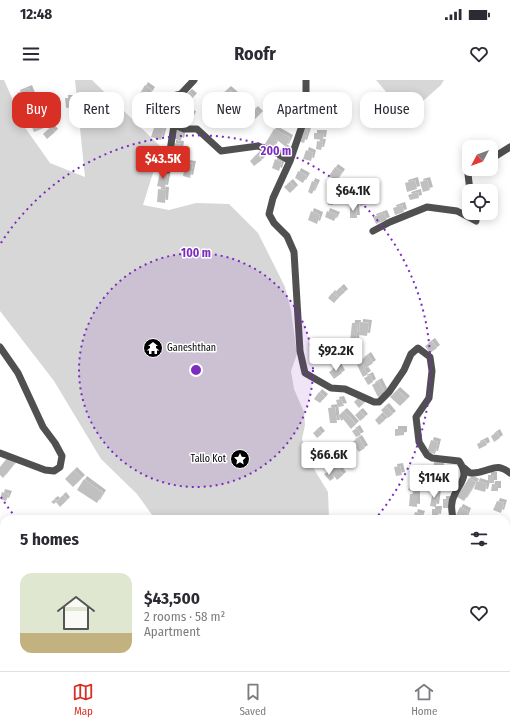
<!DOCTYPE html>
<meta charset="utf-8">
<style>
:root{--surface:#fff;--page:#f2f2f3;--text:#2b2b33;--muted:#7c7c81;--line:#e1e1e2;--accent:#d93025}
body{margin:0;font-family:"Fira Sans Condensed",sans-serif;background:var(--page);color:var(--text);height:100vh;display:flex;flex-direction:column;font-size:15px;white-space:nowrap}
*{box-sizing:border-box;margin:0}
p{font-size:13px;color:var(--muted)}
.icon{flex:none;width:22px;height:22px;fill:none;stroke:currentColor;stroke-width:2;stroke-linecap:round;stroke-linejoin:round}
.map{position:relative;flex:1;overflow:hidden}
.sheet{position:absolute;left:0px;top:435px;width:510px;height:156px;display:flex;flex-direction:column;background:var(--surface);border-radius:12px 12px 0 0;box-shadow:0 2px 10px #0003}
.sheet>*{flex:none}
.top-card{position:absolute;left:12px;top:12px;width:486px;height:36px;display:flex;gap:8px}
.needle{width:26px;rotate:229deg}
.buttons{position:absolute;left:462px;top:60px;display:grid;gap:8px}
.buttons a{display:grid;place-items:center;width:36px;height:36px;border-radius:8px;background:var(--surface);box-shadow:0 2px 10px #0003;font-size:20px}
.price{position:absolute;translate:-50% -34px;padding:0 9px;border-radius:4px;background:#fff;color:#222;font-size:13px;line-height:26px;filter:drop-shadow(0 1px 2px #0008)}
.price::after{content:'';position:absolute;left:50%;top:24px;width:12px;height:9px;margin-left:-6px;background:inherit;clip-path:polygon(0 0,100% 0,50% 100%)}
.price.current{background:var(--accent);color:#fff}
ul{padding:0;list-style:none}
li{display:flex;align-items:center;gap:12px;height:100px;padding:0 20px}
li span{display:grid;place-items:center;flex:none;width:112px;height:80px;border-radius:12px;color:#555}
li>.icon{margin-inline-start:auto}
span .icon{width:48px;height:48px;fill:#fffc;stroke-width:1}
li b{font-size:17px}
h2{display:flex;justify-content:space-between;align-items:center;height:48px;padding:0 20px;font-size:17px}
.chip{padding:0 14px;border-radius:12px;background:var(--surface);box-shadow:0 2px 10px #0003;font-size:14px;line-height:36px}
.chip.current{background:var(--accent);color:#fff}
.status{display:flex;justify-content:space-between;align-items:center;height:28px;padding:0 20px;background:var(--surface);direction:ltr}
.status svg{height:11px;fill:currentColor}
header{display:flex;justify-content:space-between;align-items:center;height:52px;padding:0 20px;background:var(--surface);font-size:18px;font-weight:700}
.tabs{display:flex;justify-content:space-around;align-items:center;height:56px;border-top:1px solid var(--line);background:var(--surface);font-size:11px;color:var(--muted)}
.tabs a{display:grid;justify-items:center;gap:2px}
.tabs .current{color:var(--accent)}
.map>svg:first-child{display:block}
</style>
<div class="status"><b>12:48</b><svg viewBox="0 0 49 12"><path d="M0 12V9h3v3zM5 12V6h3v6zM10 12V3h3v9zM15 12V0h3v12zM26 1h20v11H26zM47 4h2v5h-2z"/></svg></div>
<header><svg class="icon" aria-label="menu" viewBox="0 0 24 24"><path d="M4 6h16M4 12h16M4 18h16"/></svg>Roofr<svg class="icon" aria-label="heart" viewBox="0 0 24 24"><path d="M12 20l-8-8c-3-5 5-10 8-4 3-6 11-1 8 4z"/></svg></header>
<div class="map">
<svg width="510" height="591" viewBox="0 0 510 591">
<defs>
<filter id="shadow"><feDropShadow dx="3" dy="-3" stdDeviation="0" flood-color="#0004"/></filter>
</defs>
<rect width="100%" height="100%" fill="#fff"/>
<path fill="#d7d7d7" d="M0,0H4L26,49L50,83L85,97L75,0H92L161,67L143,125L169,130L196,123L229,124L258,153L285,207L291,230L297,274L291,291L294,309L304,332L305,345L302,359L314,389L328,412L329,439H155L137,414L101,379L54,301L0,231Z
M376,0H444L441,5L423,21L414,24L397,19L387,13Z
M167,587H441L447,591H171Z"/>
<path fill="#c0c0c0" filter="url(#shadow)" d="M145,5L152,10L144,22L138,17Z
M29,8L36,26L27,30L30,37L38,34L44,48L34,52L29,40L25,42L20,28L23,27L17,13Z
M228,9L235,15L225,25L218,18Z
M189,12L194,16L188,23L183,18Z
M65,18H74V27L66,28Z
M155,19L162,21L160,30L153,29Z
M213,19L221,27L216,33L207,24Z
M172,20L178,22L175,33L180,35L178,42L166,37Z
M48,28H56V42L47,41Z
M255,29L260,34L255,39L250,34Z
M183,31L193,34L190,41L181,37Z
M310,41H317L316,48L309,47Z
M156,42L165,45L161,60L151,57Z
M51,47L55,52L47,59L43,54Z
M274,49L290,58L286,67L277,60L273,68L265,64Z
M302,49L308,51L304,63L298,61Z
M175,50L183,52L181,61L172,58Z
M314,53H324L323,60L314,59Z
M317,61L323,62L321,70L316,69Z
M173,63L181,64L179,79L172,78Z
M284,67L290,72L286,77L280,72Z
M306,70L313,73L311,81L303,79Z
M257,74L262,80L254,86L250,81Z
M275,79L282,82L279,91L272,88Z
M186,83L193,84L190,98L183,96Z
M335,87L342,92L336,101L329,96Z
M298,91L307,96L303,103L295,98Z
M160,92L168,93L165,108L157,106Z
M415,100L417,109L407,112L405,103Z
M427,100L430,110L423,112L420,102Z
M312,101L317,103L312,114L308,112Z
M290,102L295,108L290,113L284,107Z
M158,109L166,110L165,123L157,122Z
M418,112L419,118L410,120L408,115Z
M364,113L367,124L360,126L357,115Z
M332,116L333,125H328L327,117Z
M402,125L404,132L395,135L393,128Z
M350,126H356L357,138H350Z
M311,131L320,135L317,144L308,140Z
M327,131L337,135L334,141L325,137Z
M384,133L387,140L376,144L373,137Z
M341,207L345,212L339,217L335,212Z
M332,213L338,218L334,223L328,218Z
M360,242L369,243L367,256L359,255Z
M352,243H358L356,262H350Z
M432,261L437,268L430,273L425,266Z
M368,275L373,283L366,288L361,280Z
M361,283L368,294L363,297L357,285Z
M338,286L342,293L334,299L329,292Z
M370,295L373,302L368,305L364,298Z
M379,301L385,313L378,317L372,305Z
M397,310L407,319L400,326L390,317Z
M319,312L325,317L320,323L314,319Z
M358,318L363,324L359,328L354,322Z
M341,319L344,326L338,327L336,320Z
M386,326L393,334L388,338L381,330Z
M335,327L337,343H330L328,328Z
M344,331L356,344L351,349L343,339L342,341L338,336Z
M360,331L365,337L360,341L355,335Z
M380,335L385,340L379,345L375,340Z
M357,348L361,355L356,357L352,351Z
M318,349L322,354L317,358L313,353Z
M395,349H404V355L395,356Z
M497,352L500,358L494,362L491,356Z
M359,358L365,368L359,372L352,362Z
M431,360L438,362L435,374L427,372Z
M485,360L487,365L479,369L477,364Z
M341,369L347,378L341,383L335,373Z
M8,377L15,383L3,398L0,395V387Z
M323,377L327,382L321,386L317,381Z
M336,385L343,395L337,400L330,390Z
M431,385H441V397L430,396Z
M400,386L402,395L396,396L394,387Z
M74,390L82,398L73,407L65,399Z
M329,391L334,398L330,401L324,394Z
M488,395H494V403H488Z
M469,398L476,402L464,421L457,417Z
M84,399L103,413L97,423L77,410Z
M412,400L418,402L414,412L408,410Z
M477,401L487,404L485,412L474,409Z
M492,404H498V411H491Z
M433,411L438,412L436,427L430,426Z
M2,412L9,414L6,421L0,419Z
M410,414H417V427L409,426Z
M63,415L67,420L60,427L56,422L54,424L51,422L55,419L57,421Z
M443,419H449L448,428H443Z
M497,421L504,423L501,433L493,430Z
M460,427L468,431L465,439L456,435Z
M432,429H439L438,437L432,436Z
M415,432L422,434L420,439H413Z"/>
<g fill="none" stroke-linecap="round" stroke-linejoin="round">
<path stroke="#505050" stroke-width="7" d="M194,0L181,14L173,16L168,19L165,31L160,38L174,45L184,49H197L221,71L258,66L275,72L290,81
M306,0V23L302,46L290,81L273,118L269,134L274,143L287,156L294,172L300,271L305,293L331,308L345,309L374,322H379L389,312L404,290L411,274L418,268L430,277L432,291L429,318L416,337L419,362L427,375L432,378L459,381C470,397 460,402 454,416C450,424 452,431 453,439
M491,79L510,67
M167,90L174,45
M470,111L468,94L476,89
M373,151L390,142L427,127L457,131L476,141L475,133
M0,267L18,293L43,347L55,363L62,376L60,387L54,391L45,390L0,373
M464,388L470,393C473,393 477,393 480,392C494,389 497,383 510,393
M0,486L4,490
M506,515L510,518
M267,587L270,591"/>
</g>
<circle cx="196" cy="290" r="117" fill="#7b2cbf" fill-opacity=".12"/>
<g fill="none" stroke="#7b2cbf" stroke-width="2" stroke-dasharray="2 4">
<circle cx="196" cy="290" r="117"/>
<path d="M16 438A233 233 0 0 1 1 417M1 163A233 233 0 1 1 376 438"/>
</g>
<defs>
<symbol id="temple-disc" viewBox="-11 -11 22 22"><circle r="9.5" fill="#000" stroke="#fff"/><path d="M0-6L5-2H3V0L6.5 2.5H4V6H1.5V3h-3V6H-4V2.5H-6.5L-3 0V-2H-5Z" fill="#fff"/></symbol>
<symbol id="sight-disc" viewBox="-11 -11 22 22"><circle r="9.5" fill="#000" stroke="#fff"/><path d="M0-6L1.8-2.2L6-1.7L2.9 1.2L3.7 5.4L0 3.3L-3.7 5.4L-2.9 1.2L-6-1.7L-1.8-2.2Z" fill="#fff"/></symbol>
</defs>
<g fill-rule="evenodd">
<use href="#temple-disc" x="142" y="257" width="22" height="22"/>
<use href="#sight-disc" x="229" y="368" width="22" height="22"/>
</g>
<g text-anchor="middle" dominant-baseline="central" stroke-width="3" stroke-linejoin="round" paint-order="stroke">
<g font-size="10" fill="#000" stroke="#fff" text-anchor="start">
<text x="167" y="268">Ganeshthan</text>
<text x="226" y="379" text-anchor="end">Tallo Kot</text>
</g>
</g>
<circle cx="196" cy="290" r="6" fill="#7b2cbf" stroke="#fff" stroke-width="2"/>
<g font-size="12" text-anchor="middle" font-weight="bold" fill="#7b2cbf" stroke="#fff" stroke-width="3" stroke-linejoin="round" paint-order="stroke">
<text x="276" y="75">200 m</text>
<text x="196" y="177">100 m</text>
</g>
</svg>
<div class="buttons">
<a><svg class="needle" viewBox="-14 -14 28 28"><path d="M0-13l5 13h-10z" fill="#e53935"/><path d="M0 13l5-13h-10z" fill="#7c7c81"/></svg></a>
<a><svg class="icon" aria-label="locate" viewBox="0 0 24 24"><circle cx="12" cy="12" r="6"/><path d="M12 2v4M12 18v4M2 12h4M18 12h4"/></svg></a>
</div>
<b class="price current" style="left:163px;top:100px">$43.5K</b>
<b class="price" style="left:353px;top:132px">$64.1K</b>
<b class="price" style="left:336px;top:292px">$92.2K</b>
<b class="price" style="left:329px;top:396px">$66.6K</b>
<b class="price" style="left:434px;top:419px">$114K</b>
<div class="top-card">
<a class="chip current">Buy</a>
<a class="chip">Rent</a>
<a class="chip">Filters</a>
<a class="chip">New</a>
<a class="chip">Apartment</a>
<a class="chip">House</a>
</div>
<section class="sheet">
<h2>5 homes<svg class="icon" aria-label="filters" viewBox="0 0 24 24"><path d="M4 7h16M4 17h16"/><circle cx="9" cy="7" r="2"/><circle cx="15" cy="17" r="2"/></svg></h2>
<ul>
<li><span style="background:linear-gradient(#dfe7d0 75%,#c2b280 0)"><svg class="icon" aria-label="home" viewBox="0 0 24 24"><path d="M3 11l9-7 9 7M6 9v11h12V9"/></svg></span><div><b>$43,500</b><p>2 rooms · 58 m²</p><p>Apartment</p></div><svg class="icon" aria-label="heart" viewBox="0 0 24 24"><path d="M12 20l-8-8c-3-5 5-10 8-4 3-6 11-1 8 4z"/></svg></li>
</ul>
</section>
</div>
<nav class="tabs">
<a class="current"><svg class="icon" aria-label="map" viewBox="0 0 24 24"><path d="M3 6l6-2 6 2 6-2v14l-6 2-6-2-6 2zM9 4v14M15 6v14"/></svg>Map</a>
<a><svg class="icon" aria-label="saved" viewBox="0 0 24 24"><path d="M7 4h10v16l-5-4-5 4z"/></svg>Saved</a>
<a><svg class="icon" aria-label="home" viewBox="0 0 24 24"><path d="M3 11l9-7 9 7M6 9v11h12V9"/></svg>Home</a>
</nav>
